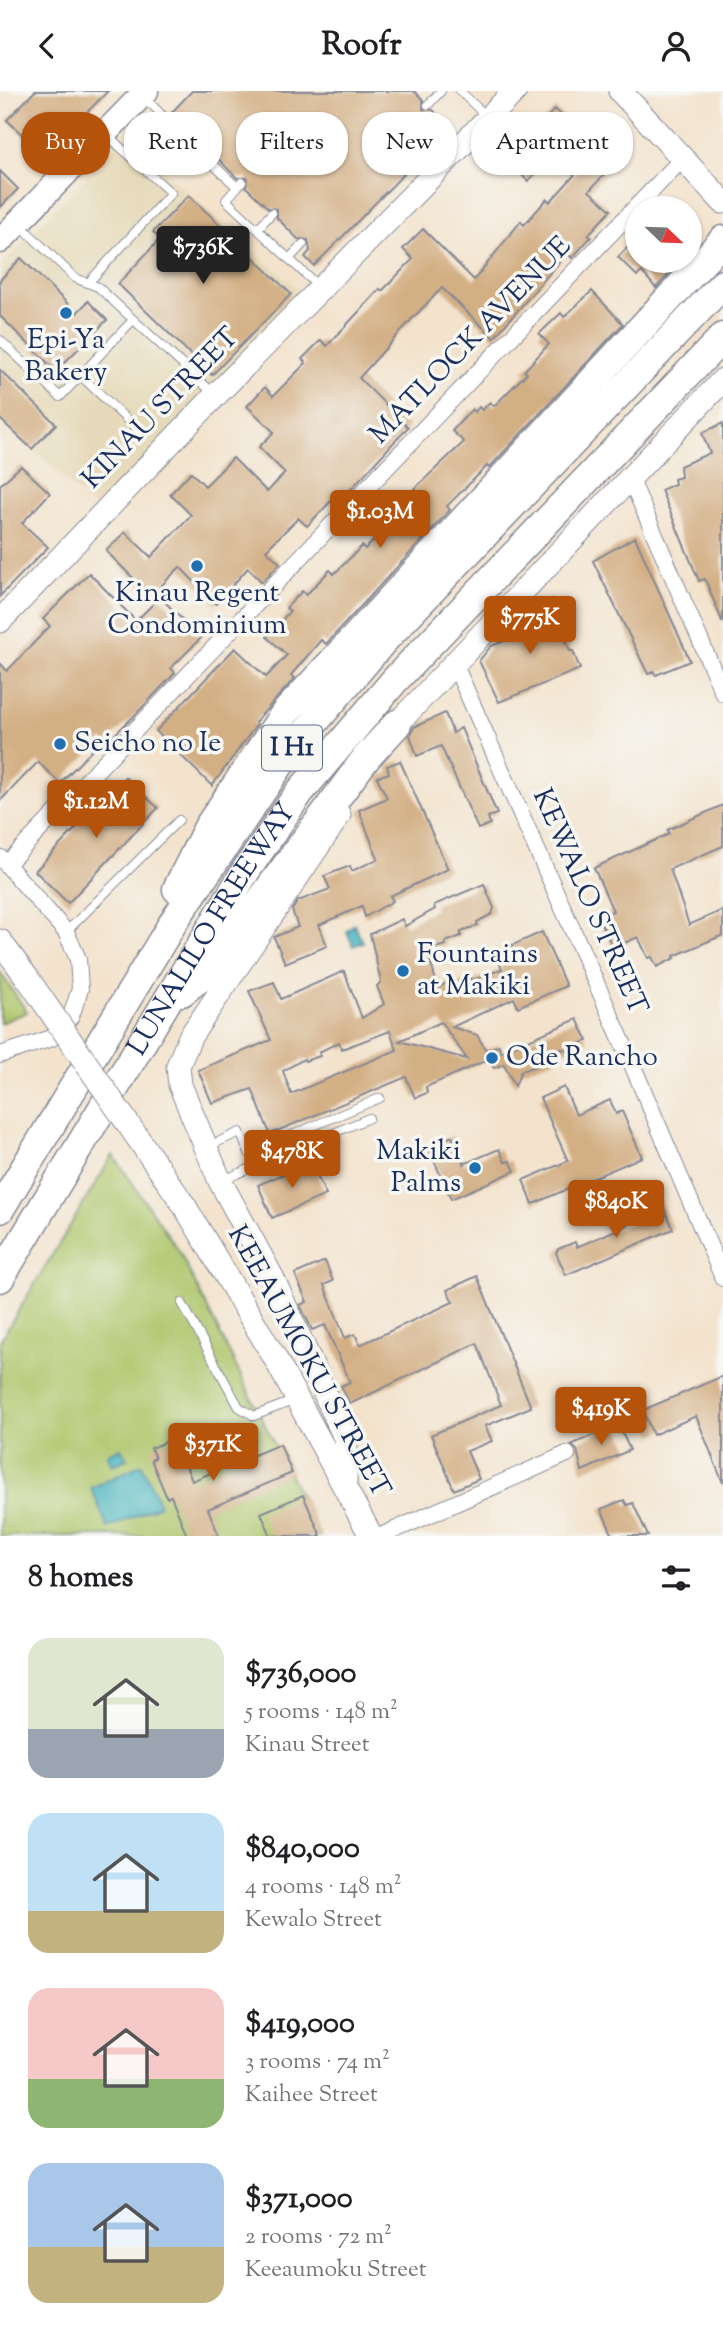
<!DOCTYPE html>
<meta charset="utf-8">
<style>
:root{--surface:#fff;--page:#f6f6f6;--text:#202124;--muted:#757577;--accent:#b45309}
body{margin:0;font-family:"Sorts Mill Goudy",serif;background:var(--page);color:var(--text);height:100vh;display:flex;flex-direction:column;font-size:26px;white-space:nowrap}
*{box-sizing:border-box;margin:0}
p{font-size:23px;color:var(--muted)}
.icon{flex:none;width:38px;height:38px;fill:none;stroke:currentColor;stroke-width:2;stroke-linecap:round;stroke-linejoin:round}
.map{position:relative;height:1445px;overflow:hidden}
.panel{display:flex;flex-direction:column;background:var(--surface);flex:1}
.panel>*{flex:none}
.hud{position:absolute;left:21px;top:21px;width:682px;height:63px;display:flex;gap:14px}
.needle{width:46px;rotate:113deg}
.fabs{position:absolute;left:625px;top:105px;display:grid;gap:14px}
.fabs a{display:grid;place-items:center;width:77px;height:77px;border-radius:50%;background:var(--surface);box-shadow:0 2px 5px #0004;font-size:35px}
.price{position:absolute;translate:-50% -60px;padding:0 16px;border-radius:7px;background:var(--accent);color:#fff;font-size:23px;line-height:46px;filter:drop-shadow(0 2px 4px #0008)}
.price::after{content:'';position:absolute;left:50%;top:42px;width:21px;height:16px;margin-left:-10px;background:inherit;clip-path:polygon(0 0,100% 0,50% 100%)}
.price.selected{background:#222;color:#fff}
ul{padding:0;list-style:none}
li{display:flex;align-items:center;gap:21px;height:175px;padding:0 28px}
li span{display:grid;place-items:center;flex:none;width:196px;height:140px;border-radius:21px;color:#555}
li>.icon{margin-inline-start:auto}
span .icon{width:84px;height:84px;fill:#fffc;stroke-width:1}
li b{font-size:30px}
h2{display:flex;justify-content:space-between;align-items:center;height:84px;padding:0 28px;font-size:30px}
.tag{padding:0 24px;border-radius:28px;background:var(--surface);box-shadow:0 2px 5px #0004;font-size:24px;line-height:63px}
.tag.selected{background:var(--accent);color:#fff}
header{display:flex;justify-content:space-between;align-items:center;height:91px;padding:0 28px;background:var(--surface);font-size:32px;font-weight:700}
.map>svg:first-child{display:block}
</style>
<header><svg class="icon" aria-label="back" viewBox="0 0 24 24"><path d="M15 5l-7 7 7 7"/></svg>Roofr<svg class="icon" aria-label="person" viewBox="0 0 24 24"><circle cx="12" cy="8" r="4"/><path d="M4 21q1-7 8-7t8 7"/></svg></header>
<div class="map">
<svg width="723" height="1445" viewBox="0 0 723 1445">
<rect width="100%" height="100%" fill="#f6f6f2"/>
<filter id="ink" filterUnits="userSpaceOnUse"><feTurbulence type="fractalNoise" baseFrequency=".0143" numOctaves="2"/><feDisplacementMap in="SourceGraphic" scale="14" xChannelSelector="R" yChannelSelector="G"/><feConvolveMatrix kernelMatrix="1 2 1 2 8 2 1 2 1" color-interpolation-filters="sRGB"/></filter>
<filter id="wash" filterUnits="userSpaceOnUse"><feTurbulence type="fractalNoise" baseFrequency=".00686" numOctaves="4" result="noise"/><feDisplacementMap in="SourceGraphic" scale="28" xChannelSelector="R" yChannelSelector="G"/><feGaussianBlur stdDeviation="1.57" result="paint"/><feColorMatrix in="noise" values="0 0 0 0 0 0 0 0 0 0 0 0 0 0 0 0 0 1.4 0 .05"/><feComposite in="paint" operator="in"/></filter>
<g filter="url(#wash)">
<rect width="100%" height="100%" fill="#f3e3cd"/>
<path fill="#e6daba" d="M124,46L309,208L102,423L34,359L58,332L0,277V176Z"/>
<path fill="#aec66b" stroke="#647a64" stroke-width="2" d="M0,881L27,921L0,932Z
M113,1064L179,1160L320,1445H0V1250Z"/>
<path fill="#44b3bd" stroke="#30718e" stroke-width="2" d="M354,833L363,851L353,855L347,840Z
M121,1357L127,1368L112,1374L107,1363Z
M142,1373L160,1414L108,1437L91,1397Z"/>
<g id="blocks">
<path fill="#d3af84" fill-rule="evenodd" d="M35,0H108L44,65L7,29Z
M192,0H414L423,9V18L433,19L445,31L430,46L435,51L314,175L305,166L310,160L308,149L298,148L277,127V118L268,117L246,96L247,87H237L172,21Z
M555,18L577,38L528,90L506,69Z
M598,58L614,73L589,100L611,119L588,144L591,146L572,167L567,162L494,247L442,197L411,229L359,287L408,336L340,410L335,406L307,435L298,427L266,459L280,472L262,491L248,477L216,513L180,476L151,505L106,460L125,441L151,466L191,424L170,403L191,381L205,395L233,367L267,401L285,382L259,356L274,341L247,315L265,296L273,305L306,272L302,268L321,249L327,255L380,198L382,200L413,168L403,158L423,138L474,189L521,130L524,134L547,108L550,111Z
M0,80L18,98L0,117Z
M189,104L291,203L212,284L118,193L160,148L153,141Z
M637,147V170H660L670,182L656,197L642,181L637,185L618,166Z
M21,167L77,222L88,210L107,229L56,280L0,225V189Z
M592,200L623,233L489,377L487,375L447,415L450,419L326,553L321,549L291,584L295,587L255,631L257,633L212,695L156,640L235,557L266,586L287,564L267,546L290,520L286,517L302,500L306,504L330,479L334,483L362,455L365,458L403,422L396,415L464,351L452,340L472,318L475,321L479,316L482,319L490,311L494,315L527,282L524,280L549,253L539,243L561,222L564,226Z
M0,279L56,333L32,358L0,328Z
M723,332V530H722L705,488L699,490L661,399L675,393L674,388L681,386L680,375L710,362L702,342Z
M21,375L50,402L22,432L48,456L0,505V394Z
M635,446L690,570L656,584L653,580L648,583L593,470Z
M89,482L136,530L160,506L201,547L171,577L175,582L135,624L106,652L103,648L60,692L38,671L0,710V572L7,580L50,535L43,528Z
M551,508L570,560H573L580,578L499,611L479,570L491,555L532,540L523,520Z
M445,622L453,642L461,637L497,723L488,726L490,733L478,738L441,655L417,665L410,644L414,636Z
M400,670L448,778L390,805L393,810L365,826L362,815L319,834L327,855L285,872L274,846L298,836L292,819L298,810L330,798L324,785L350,775L352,780L378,768L359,719L387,707L377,686L389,682L387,675Z
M125,686L158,717L68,812L35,780Z
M723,714V755L670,778L689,834L723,819V844L674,865L675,867L657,876L652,866L648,867L638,846L613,857L598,826L613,820L594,777L669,743L667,739Z
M484,793L494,817L492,823L477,831L478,834L461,841V845L445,851L446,854L427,859L438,897L448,891L450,897L470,886L471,890L502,878L495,862L542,841L566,895L518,916L514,907L452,936L477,944L486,959L499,954L501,961L577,928L588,950L578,953V961L560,958L559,966L552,970L521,980L515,995L504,973L494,977L489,968L426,996L427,1002L415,1007L406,986L270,1043L252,998L212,1012L198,979L271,949L249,900L274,891L281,908L344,880L362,927L384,913L377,895L381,891L370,843L402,828L405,835L435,818L434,814ZM441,931L467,968L399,950ZM390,940L397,959L291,1003L283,980L304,968L305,970L320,965L319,961L339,951L342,958Z
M564,996L576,1024L610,1009L616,1023L622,1020L642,1066L533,1113L523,1089L568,1070L540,1007Z
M452,1045L464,1073L499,1058L505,1071L510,1070L515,1080L451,1108L428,1056Z
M311,1071L326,1104L272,1127L258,1094Z
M660,1109L673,1138L566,1184L556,1162L558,1158L575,1151L577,1156L641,1128L640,1118Z
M325,1170L333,1190L324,1194L345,1247L355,1243L360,1254L453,1211L447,1199L477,1185L531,1316L485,1335L492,1350L467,1360L479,1388L454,1399L431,1344L501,1314L477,1252L350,1313L341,1295L350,1291L325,1234L312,1239L300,1214L307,1211L295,1183Z
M723,1285V1392L696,1325L653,1344L643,1319Z
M618,1333L630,1359L582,1380L577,1359L571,1354Z
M175,1347L192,1390L280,1353L292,1382L208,1418L219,1445H187L171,1405L167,1407L151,1369L155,1367L151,1357Z
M303,1404L321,1445H271L261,1422Z
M624,1409L627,1414L633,1412L648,1445H613L601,1418Z"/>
</g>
</g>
<g filter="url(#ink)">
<use href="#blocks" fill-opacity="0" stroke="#878996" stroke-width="2"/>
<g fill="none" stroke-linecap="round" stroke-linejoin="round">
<defs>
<path id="service" d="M460,0L486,25
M144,6L174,36
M428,14L441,0
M181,43L237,96
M242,91L226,109L318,195
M21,135L75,187L98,196L213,302
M257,138L272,122
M289,168L303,153
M88,192L171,102L108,45
M0,249L60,306L133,229
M80,284L140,341
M66,841L179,729
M209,1055L240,1041L249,1062L380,1007
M223,1089L369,1027
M182,1212L239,1316L254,1325L295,1309"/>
<path id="minor" d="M631,389L723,602
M454,572L629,966L723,1187
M7,773L683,67
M0,964L52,947L71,925L80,898L78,868L66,841L1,767
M381,1445L567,1363"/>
<path id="secondary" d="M620,0L723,111
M0,530L217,303L515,0
M389,645L397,633L723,289
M339,724L190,946L178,975L180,994L220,1090L272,1186L346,1349L345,1392
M0,850L28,888
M184,1114L275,1267L371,1445"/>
<path id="primary" d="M0,150L146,0"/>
<g id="motorway">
<path d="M177,798L208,736L285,622L723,149"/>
<path d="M182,901L210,878L366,667L397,633"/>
<path d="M0,1118L174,830L285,666L384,549L723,193"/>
<path id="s1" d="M0,1187L245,781L299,702L395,589L723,246"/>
</g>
</defs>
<use href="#service" stroke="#878996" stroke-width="10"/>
<use href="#minor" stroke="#878996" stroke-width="18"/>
<use href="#secondary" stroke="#878996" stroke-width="25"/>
<use href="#primary" stroke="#878996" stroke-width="27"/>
<use href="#motorway" stroke="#878996" stroke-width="31"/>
<use href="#service" stroke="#fff" stroke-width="8"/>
<use href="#minor" stroke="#fff" stroke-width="16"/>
<use href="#secondary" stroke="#fff" stroke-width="23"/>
<use href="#primary" stroke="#fff" stroke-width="24"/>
<use href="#motorway" stroke="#fff" stroke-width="28"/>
<defs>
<path id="secondary-bridge" d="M28,888L184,1114"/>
</defs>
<use href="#secondary-bridge" stroke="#878996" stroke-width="25" stroke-linecap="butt"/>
<use href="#secondary-bridge" stroke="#fff" stroke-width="23"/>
</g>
</g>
<g fill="#1f6fb2" stroke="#f6f6f2" stroke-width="2.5">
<circle cx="66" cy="222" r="7"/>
<circle cx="197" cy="475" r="7"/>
<circle cx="60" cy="653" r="7"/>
<circle cx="403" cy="880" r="7"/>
<circle cx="492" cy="967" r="7"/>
<circle cx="475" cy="1077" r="7"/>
</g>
<g text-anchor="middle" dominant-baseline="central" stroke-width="7" stroke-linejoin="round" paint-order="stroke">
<rect fill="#f6f6f2" stroke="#5d6b8a" stroke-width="2" x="262" y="634.5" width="60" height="45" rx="5"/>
<g font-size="26" font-weight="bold" fill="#1b2f5e">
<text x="292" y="657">I H1</text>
</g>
<g font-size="28" fill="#1b2f5e" stroke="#f6f6f2" text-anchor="start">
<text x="66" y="250" text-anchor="middle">Epi-Ya<tspan x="66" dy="32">Bakery</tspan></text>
<text x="197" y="503" text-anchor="middle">Kinau Regent<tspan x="197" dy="32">Condominium</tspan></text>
<text x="74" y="653">Seicho no Ie</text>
<text x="417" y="864">Fountains<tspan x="417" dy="32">at Makiki</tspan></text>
<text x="506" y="967">Ode Rancho</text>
<text x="461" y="1061" text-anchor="end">Makiki<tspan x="461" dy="32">Palms</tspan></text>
</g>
<g font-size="28" fill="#1b2f5e" stroke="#f6f6f2">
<text transform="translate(471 250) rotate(-46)">MATLOCK AVENUE</text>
<text transform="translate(161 318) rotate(-46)">KINAU STREET</text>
<text transform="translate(589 811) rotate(66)">KEWALO STREET</text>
<text stroke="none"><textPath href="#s1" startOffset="408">LUNALILO FREEWAY</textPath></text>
<text transform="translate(308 1271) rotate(61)">KEEAUMOKU STREET</text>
</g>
</g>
</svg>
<div class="fabs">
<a><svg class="needle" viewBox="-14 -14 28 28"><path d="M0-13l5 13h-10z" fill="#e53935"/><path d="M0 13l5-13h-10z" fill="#757577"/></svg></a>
</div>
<b class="price selected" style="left:203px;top:195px">$736K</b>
<b class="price" style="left:380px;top:459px">$1.03M</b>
<b class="price" style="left:530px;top:565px">$775K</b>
<b class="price" style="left:96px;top:749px">$1.12M</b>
<b class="price" style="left:292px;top:1099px">$478K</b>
<b class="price" style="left:616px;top:1149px">$840K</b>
<b class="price" style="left:601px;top:1356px">$419K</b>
<b class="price" style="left:213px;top:1392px">$371K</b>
<div class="hud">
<a class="tag selected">Buy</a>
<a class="tag">Rent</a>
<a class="tag">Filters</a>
<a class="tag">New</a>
<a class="tag">Apartment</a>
</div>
</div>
<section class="panel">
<h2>8 homes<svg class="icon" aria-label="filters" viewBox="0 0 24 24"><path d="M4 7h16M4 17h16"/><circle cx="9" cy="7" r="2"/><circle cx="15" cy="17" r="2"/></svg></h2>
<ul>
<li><span style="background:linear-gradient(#dfe7d0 65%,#9aa5b1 0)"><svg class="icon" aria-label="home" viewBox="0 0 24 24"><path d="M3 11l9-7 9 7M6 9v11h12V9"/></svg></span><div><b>$736,000</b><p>5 rooms · 148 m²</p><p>Kinau Street</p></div></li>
<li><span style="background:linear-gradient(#bfe0f5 70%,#c2b280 0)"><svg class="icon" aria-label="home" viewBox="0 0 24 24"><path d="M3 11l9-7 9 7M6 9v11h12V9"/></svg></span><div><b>$840,000</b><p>4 rooms · 148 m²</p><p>Kewalo Street</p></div></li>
<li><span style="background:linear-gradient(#f6c9c9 65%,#8fb573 0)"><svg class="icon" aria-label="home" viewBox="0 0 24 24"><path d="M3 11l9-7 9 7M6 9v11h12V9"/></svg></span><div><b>$419,000</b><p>3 rooms · 74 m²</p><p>Kaihee Street</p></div></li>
<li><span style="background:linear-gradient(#a9c7e8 60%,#c2b280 0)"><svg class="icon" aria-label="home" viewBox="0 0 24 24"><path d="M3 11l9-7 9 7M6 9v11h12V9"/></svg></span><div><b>$371,000</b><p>2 rooms · 72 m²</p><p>Keeaumoku Street</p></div></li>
</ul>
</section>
